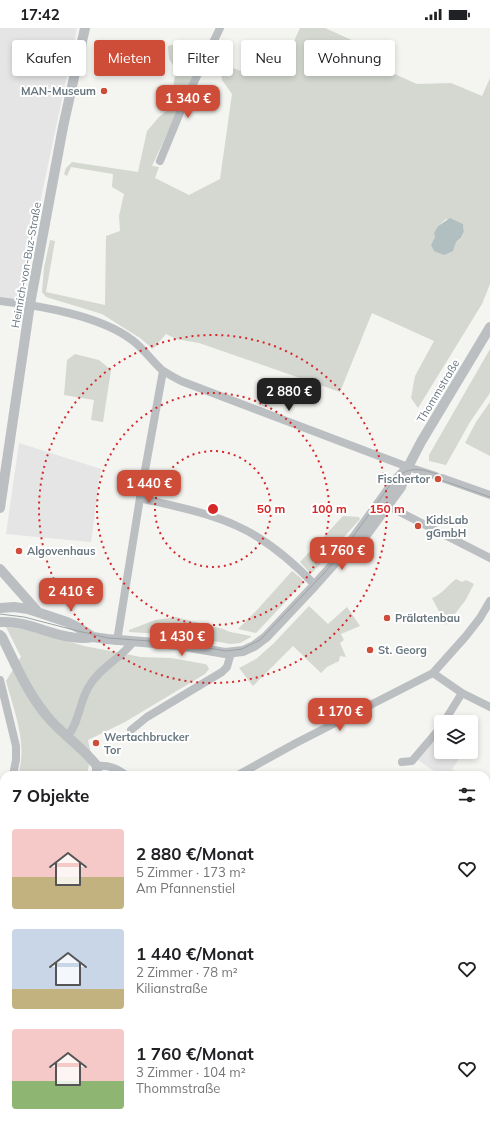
<!DOCTYPE html>
<html lang="de">
<meta charset="utf-8">
<style>
:root{--surface:#fff;--page:#f6f6f6;--text:#202124;--muted:#757577;--accent:#cd4d38}
body{margin:0;font-family:Mulish,sans-serif;background:var(--page);color:var(--text);height:100vh;display:flex;flex-direction:column;font-size:15px;white-space:nowrap}
*{box-sizing:border-box;margin:0}
p{font-size:13px;color:var(--muted)}
.icon{flex:none;width:22px;height:22px;fill:none;stroke:currentColor;stroke-width:2;stroke-linecap:round;stroke-linejoin:round}
.map{position:relative;flex:1;overflow:hidden}
.sheet{position:absolute;left:0px;top:743px;width:490px;height:356px;display:flex;flex-direction:column;background:var(--surface);border-radius:12px 12px 0 0;box-shadow:0 2px 6px #0003}
.sheet>*{flex:none}
.top-card{position:absolute;left:12px;top:12px;width:466px;height:36px;display:flex;gap:8px}
.controls{position:absolute;left:434px;top:687px;display:grid;gap:8px}
.controls a{display:grid;place-items:center;width:44px;height:44px;border-radius:4px;background:var(--surface);box-shadow:0 2px 6px #0003;font-size:20px}
.price{position:absolute;translate:-50% -34px;padding:0 9px;border-radius:8px;background:var(--accent);color:#fff;font-size:13px;line-height:26px;filter:drop-shadow(0 1px 2px #0008)}
.price::after{content:'';position:absolute;left:50%;top:24px;width:12px;height:9px;margin-left:-6px;background:inherit;clip-path:polygon(0 0,100% 0,50% 100%)}
.price.on{background:#222;color:#fff}
ul{padding:0;list-style:none}
li{display:flex;align-items:center;gap:12px;height:100px;padding:0 12px}
li span{display:grid;place-items:center;flex:none;width:112px;height:80px;border-radius:4px;color:#555}
li>.icon{margin-inline-start:auto}
span .icon{width:48px;height:48px;fill:#fffc;stroke-width:1}
li b{font-size:17px}
h2{display:flex;justify-content:space-between;align-items:center;height:48px;padding:0 12px;font-size:17px}
.tag{padding:0 14px;border-radius:4px;background:var(--surface);box-shadow:0 2px 6px #0003;font-size:14px;line-height:36px}
.tag.on{background:var(--accent);color:#fff}
.status{display:flex;justify-content:space-between;align-items:center;height:28px;padding:0 20px;background:var(--surface);direction:ltr}
.status svg{height:11px;fill:currentColor}
.map>svg:first-child{display:block}
</style>
<div class="status"><b>17:42</b><svg viewBox="0 0 49 12"><path d="M0 12V9h3v3zM5 12V6h3v6zM10 12V3h3v9zM15 12V0h3v12zM26 1h20v11H26zM47 4h2v5h-2z"/></svg></div>
<div class="map">
<svg width="490" height="1099" viewBox="0 0 490 1099">
<rect width="100%" height="100%" fill="#f4f4f1"/>
<path fill="#e4e5e4" d="M0,0H77L41,170L24,272L0,269Z
M19,415L101,441L91,514L6,506Z
M441,706V724H464L452,741L463,747H440L418,732Z
M486,758L490,760V831L486,829Z
M286,1095H335L349,1099H284Z"/>
<path fill="#d4d8d0" fill-rule="evenodd" d="M300,0H325L374,22L381,40L417,56L451,55L482,68L490,50V256L482,276L418,380L411,370L415,348L434,313L372,285L340,364L199,315L176,311L166,306L153,321L140,310L102,286L46,269L42,264L44,240L50,212L55,213L46,264L105,277L106,208L120,203L119,188L124,166L112,159L113,146L71,139L67,148L64,146L66,140L72,134L138,144L147,103L159,89L169,81L176,42L169,31L168,18L181,14L186,17L189,14L207,21L198,37L181,25L177,28L183,39L195,46L152,138L159,139L155,150L189,167L220,151L232,66L222,52L219,35L241,43L278,48ZM446,191L463,196C463,199 464,201 464,203C463,218 442,216 432,217L435,209L434,205L438,198Z
M490,321V365L470,394L446,437L429,433V427Z
M75,326L99,332L111,342L103,394L91,392L94,372L64,367L67,332Z
M490,374V428L465,415L476,394Z
M343,488L359,489L360,491L313,544L310,545L300,534Z
M292,543L302,551L303,555L256,605L238,601L257,582Z
M456,551L462,554L466,552L474,556L465,573L446,597L432,570C441,567 448,557 456,551Z
M309,578L328,596L347,579L360,598L341,606L344,612L340,615L346,629L340,628L339,633L327,639L321,645L293,618L253,658L239,640L256,631L274,615Z
M176,589L223,601L230,604L251,608V609L240,615L231,616L178,607L129,604V602L155,592Z
M6,599L28,602L84,618L141,629L171,630L205,636L207,637L209,641L205,646L125,694L88,712L91,726L87,747H18C28,716 14,683 6,653L21,629Z
M4,793V1001L0,948V807Z"/>
<path fill="#b2bfc1" d="M450,190L463,196L464,204L461,210L456,214L453,223L444,227L434,223L431,217L435,209L434,205L438,198Z"/>
<g fill="none" stroke-linecap="round" stroke-linejoin="round">
<path stroke="#bbbfc2" stroke-width="8" d="M160,133L184,75L220,0
M0,273C40,278 99,287 132,312C143,320 152,333 162,342C168,346 175,350 181,353L408,439L436,448
M442,450L490,467
M140,470C173,478 207,484 237,498C266,511 293,534 315,557
M388,478L490,530
M117,613L140,470L163,343
M433,645L462,665L490,679
M0,652L16,718V732L13,747
M444,694L462,665
M131,702L147,689L222,644L227,639L231,625
M67,709C79,695 79,676 88,660C98,641 120,631 133,614
M402,734L412,733L441,699
M97,738C109,737 116,740 126,747
M238,747L296,715L433,645L466,608L480,590L490,573
M0,796L4,782
M486,870L490,859
M486,932L490,933
M486,1057L489,1046
M352,1095L369,1099
M219,1099L222,1095
M280,1099L283,1095
M437,1099L438,1095
M476,1099L477,1095"/>
<path stroke="#bbbfc2" stroke-width="10" d="M0,480L30,276L63,99L85,0
M351,514L359,512L366,507L401,459L408,439L421,414L490,299
M0,541L38,584
M0,580L14,579L28,581L67,594L79,600L93,609L107,611L178,617L225,625L243,623L254,618L266,609L315,557L340,529L394,454L408,439
M0,594C32,592 61,615 93,609
M0,607L2,609C15,635 27,664 46,687C61,706 83,719 97,738V747
M131,1095L134,1099"/>
<path stroke="#9ca2a6" stroke-width="1" d="M441,452L490,469
M0,586L24,589L78,603L108,610L178,615L226,623L242,621L260,612L325,544L339,528L393,453C407,438 418,440 437,446"/>
</g>
<g fill="none" stroke="#d62828" stroke-width="2" stroke-dasharray="2 4">
<circle cx="213" cy="481" r="58"/>
<circle cx="213" cy="481" r="116"/>
<circle cx="213" cy="481" r="174"/>
</g>
<g fill="#cd4d38" stroke="#fff" stroke-width="1.5">
<circle cx="104" cy="63" r="4"/>
<circle cx="438" cy="451" r="4"/>
<circle cx="418" cy="498" r="4"/>
<circle cx="19" cy="523" r="4"/>
<circle cx="387" cy="590" r="4"/>
<circle cx="370" cy="622" r="4"/>
<circle cx="96" cy="715" r="4"/>
</g>
<g text-anchor="middle" dominant-baseline="central" stroke-width="4" stroke-linejoin="round" paint-order="stroke">
<g font-size="11" font-weight="bold" fill="#67767e" stroke="#fff" text-anchor="start">
<text x="96" y="63" text-anchor="end">MAN-Museum</text>
<text x="430" y="451" text-anchor="end">Fischertor</text>
<text x="426" y="492">KidsLab<tspan x="426" dy="13">gGmbH</tspan></text>
<text x="27" y="523">Algovenhaus</text>
<text x="395" y="590">Prälatenbau</text>
<text x="378" y="622">St. Georg</text>
<text x="104" y="709">Wertachbrucker<tspan x="104" dy="13">Tor</tspan></text>
</g>
<g font-size="11" fill="#67767e" stroke="#fff">
<text transform="translate(26 237) rotate(-80)">Heinrich-von-Buz-Straße</text>
<text transform="translate(438 363) rotate(-59)">Thommstraße</text>
</g>
</g>
<circle cx="213" cy="481" r="6" fill="#d62828" stroke="#fff" stroke-width="2"/>
<g font-size="12" text-anchor="middle" font-weight="bold" fill="#d62828" stroke="#fff" stroke-width="4" stroke-linejoin="round" paint-order="stroke">
<text x="271" y="485">50 m</text>
<text x="329" y="485">100 m</text>
<text x="387" y="485">150 m</text>
</g>
</svg>
<div class="controls">
<a><svg class="icon" aria-label="layers" viewBox="0 0 24 24"><path d="M12 4l9 5-9 5-9-5zM3 14l9 5 9-5"/></svg></a>
</div>
<b class="price" style="left:188px;top:91px">1 340 €</b>
<b class="price on" style="left:289px;top:384px">2 880 €</b>
<b class="price" style="left:149px;top:476px">1 440 €</b>
<b class="price" style="left:342px;top:543px">1 760 €</b>
<b class="price" style="left:71px;top:584px">2 410 €</b>
<b class="price" style="left:182px;top:629px">1 430 €</b>
<b class="price" style="left:340px;top:704px">1 170 €</b>
<div class="top-card">
<a class="tag">Kaufen</a>
<a class="tag on">Mieten</a>
<a class="tag">Filter</a>
<a class="tag">Neu</a>
<a class="tag">Wohnung</a>
</div>
<section class="sheet">
<h2>7 Objekte<svg class="icon" aria-label="filters" viewBox="0 0 24 24"><path d="M4 7h16M4 17h16"/><circle cx="9" cy="7" r="2"/><circle cx="15" cy="17" r="2"/></svg></h2>
<ul>
<li><span style="background:linear-gradient(#f6c9c9 60%,#c2b280 0)"><svg class="icon" aria-label="home" viewBox="0 0 24 24"><path d="M3 11l9-7 9 7M6 9v11h12V9"/></svg></span><div><b>2 880 €/Monat</b><p>5 Zimmer · 173 m²</p><p>Am Pfannenstiel</p></div><svg class="icon" aria-label="heart" viewBox="0 0 24 24"><path d="M12 20l-8-8c-3-5 5-10 8-4 3-6 11-1 8 4z"/></svg></li>
<li><span style="background:linear-gradient(#c9d6e8 75%,#c2b280 0)"><svg class="icon" aria-label="home" viewBox="0 0 24 24"><path d="M3 11l9-7 9 7M6 9v11h12V9"/></svg></span><div><b>1 440 €/Monat</b><p>2 Zimmer · 78 m²</p><p>Kilianstraße</p></div><svg class="icon" aria-label="heart" viewBox="0 0 24 24"><path d="M12 20l-8-8c-3-5 5-10 8-4 3-6 11-1 8 4z"/></svg></li>
<li><span style="background:linear-gradient(#f6c9c9 65%,#8fb573 0)"><svg class="icon" aria-label="home" viewBox="0 0 24 24"><path d="M3 11l9-7 9 7M6 9v11h12V9"/></svg></span><div><b>1 760 €/Monat</b><p>3 Zimmer · 104 m²</p><p>Thommstraße</p></div><svg class="icon" aria-label="heart" viewBox="0 0 24 24"><path d="M12 20l-8-8c-3-5 5-10 8-4 3-6 11-1 8 4z"/></svg></li>
</ul>
</section>
</div>
